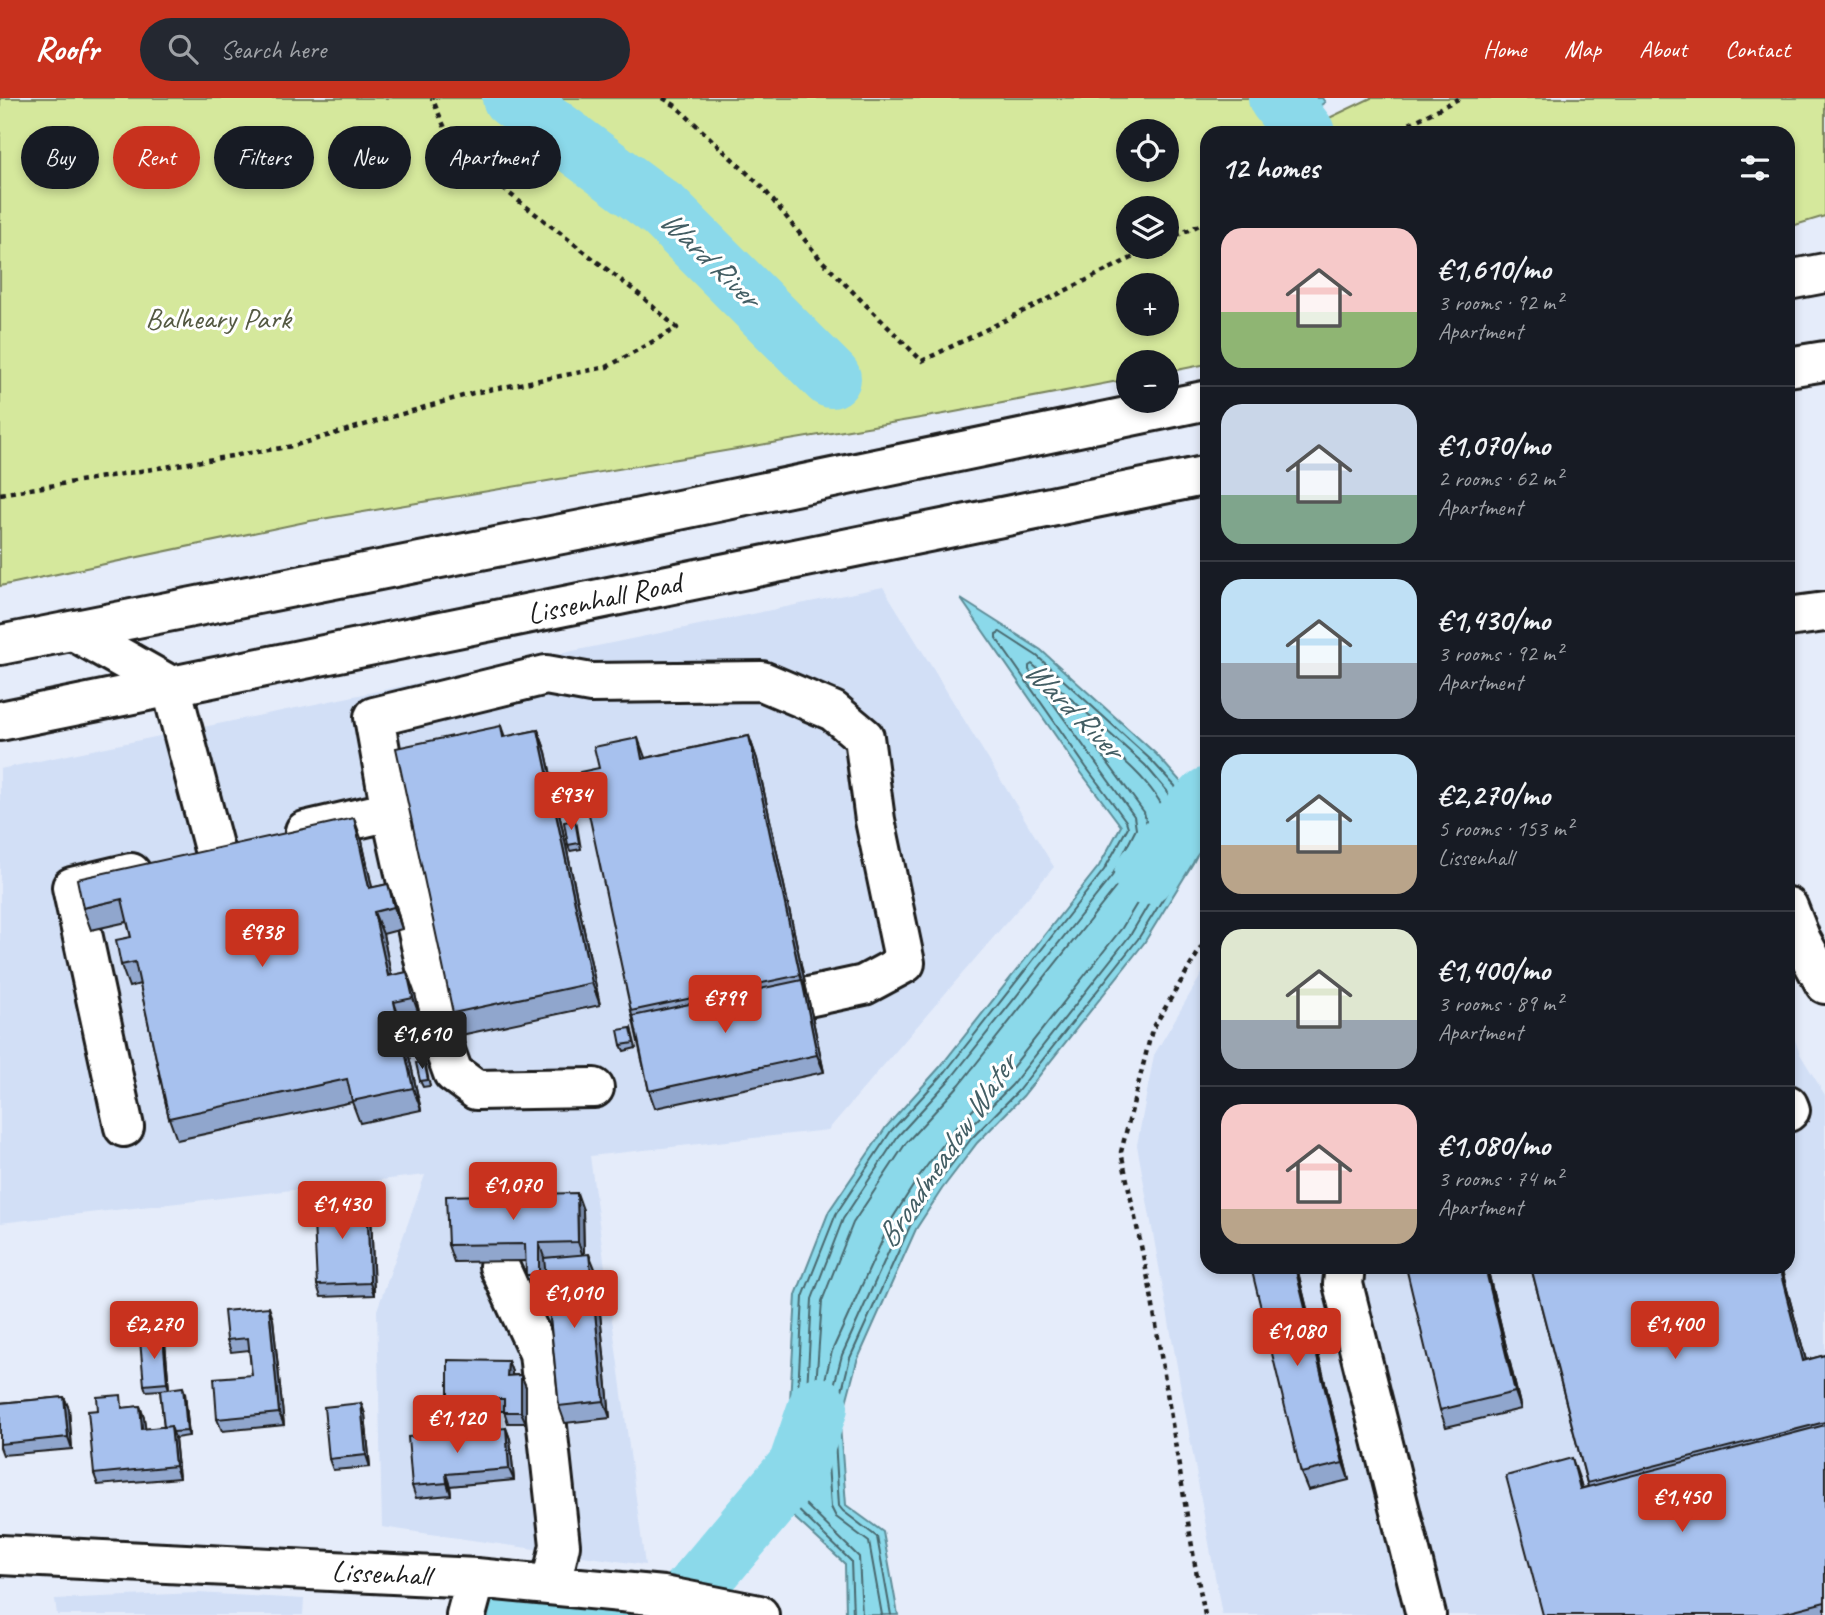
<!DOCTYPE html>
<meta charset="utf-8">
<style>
:root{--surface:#171b24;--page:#242831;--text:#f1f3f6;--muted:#9ea1a6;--line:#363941;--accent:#c8321e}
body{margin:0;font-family:Caveat,sans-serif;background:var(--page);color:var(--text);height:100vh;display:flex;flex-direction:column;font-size:26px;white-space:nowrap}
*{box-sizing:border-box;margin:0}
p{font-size:23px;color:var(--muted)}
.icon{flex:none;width:38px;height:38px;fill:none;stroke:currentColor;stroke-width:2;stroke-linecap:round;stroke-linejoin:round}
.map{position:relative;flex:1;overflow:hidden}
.side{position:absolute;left:1200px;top:28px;width:595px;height:1148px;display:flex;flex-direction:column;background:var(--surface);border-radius:21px;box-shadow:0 4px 10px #0003}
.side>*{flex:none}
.top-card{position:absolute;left:21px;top:28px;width:665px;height:63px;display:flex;gap:14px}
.buttons{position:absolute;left:1116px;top:21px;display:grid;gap:14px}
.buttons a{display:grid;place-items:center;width:63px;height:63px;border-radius:50%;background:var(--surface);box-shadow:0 4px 10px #0003;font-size:35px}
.price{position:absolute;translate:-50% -60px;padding:0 16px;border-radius:7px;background:var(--accent);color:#fff;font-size:23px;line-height:46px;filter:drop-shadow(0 2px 4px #0008)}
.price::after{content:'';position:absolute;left:50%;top:42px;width:21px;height:16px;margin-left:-10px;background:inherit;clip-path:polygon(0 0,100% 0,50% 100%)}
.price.on{background:#222;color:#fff}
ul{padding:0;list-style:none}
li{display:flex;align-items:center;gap:21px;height:175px;padding:0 21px}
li+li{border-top:2px solid var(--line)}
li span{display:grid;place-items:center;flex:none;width:196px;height:140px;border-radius:21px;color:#555}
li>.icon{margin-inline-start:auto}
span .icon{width:84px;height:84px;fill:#fffc;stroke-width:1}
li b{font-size:30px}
h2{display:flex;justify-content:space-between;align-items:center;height:84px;padding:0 21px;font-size:30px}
.chip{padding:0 24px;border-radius:32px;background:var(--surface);box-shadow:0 4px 10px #0003;font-size:24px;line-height:63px}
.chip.on{background:var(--accent);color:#fff}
header{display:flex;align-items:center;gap:42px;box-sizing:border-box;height:98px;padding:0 35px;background:var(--accent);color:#fff}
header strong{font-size:33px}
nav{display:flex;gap:38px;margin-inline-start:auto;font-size:24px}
.search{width:490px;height:63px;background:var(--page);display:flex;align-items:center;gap:18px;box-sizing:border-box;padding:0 24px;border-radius:38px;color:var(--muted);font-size:26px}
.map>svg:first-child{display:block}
</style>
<header>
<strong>Roofr</strong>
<div class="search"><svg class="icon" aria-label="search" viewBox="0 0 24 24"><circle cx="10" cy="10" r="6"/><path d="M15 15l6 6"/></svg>Search here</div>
<nav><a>Home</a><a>Map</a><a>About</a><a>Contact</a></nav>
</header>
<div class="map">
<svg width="1825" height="1517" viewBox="0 0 1825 1517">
<rect width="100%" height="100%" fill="#e5ecfa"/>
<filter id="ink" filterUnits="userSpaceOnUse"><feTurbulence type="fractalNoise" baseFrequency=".0143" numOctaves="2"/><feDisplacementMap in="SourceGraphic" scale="14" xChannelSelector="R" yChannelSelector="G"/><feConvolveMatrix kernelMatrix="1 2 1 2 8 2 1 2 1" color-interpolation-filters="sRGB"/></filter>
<g filter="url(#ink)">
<path fill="#d2dff6" d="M883,489L1054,769L828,1032L590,1058L645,1467L382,1429L377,1212L425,1077L0,1125V671Z
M1207,867L1208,1169H1788L1789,925L1800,956L1825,997V1517H1222L1137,1047L1154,957Z
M197,1495L304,1501L303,1517H57L55,1501Z"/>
<path fill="#d5e89c" stroke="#78825c" stroke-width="2" fill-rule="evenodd" d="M0,0H1256L1304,32L1371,0H1825V118L1789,129L1788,35H1208L1207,266L1167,274V264H1129V281L944,316L310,423L0,488ZM1129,33H1167V72H1129ZM1129,110H1167V149H1129ZM1129,187H1167V226H1129Z"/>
<path fill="#8bd9ea" stroke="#5f8d98" stroke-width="2" d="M1256,0H1322L1325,4L1295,26Z
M961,501L1041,552L1156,656L1181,684L1205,741L1193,765L1144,845L1023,998L977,1045L942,1091L916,1131L857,1263L840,1327L846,1407L883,1434L898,1517H846L845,1466L784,1410L796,1197L829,1113L886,1029L940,969L1099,768L1121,728L1080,673Z"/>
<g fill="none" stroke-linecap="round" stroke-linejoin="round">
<path stroke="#48686e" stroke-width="2" d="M1094,636C1128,665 1165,695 1176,741L1122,830L1004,980L957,1028L920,1077L892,1121L832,1253L823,1290L818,1292L816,1288L822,1203L853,1125L906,1045L960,986L1120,784L1145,738L1147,727L1144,714L1090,641V637Z
M853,1517L851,1463L792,1406L803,1199L836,1116L891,1033L946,973L1104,772L1128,729L1126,723L1086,669L996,540V536L1000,534L1037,558L1151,662L1175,688L1197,741L1187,762L1138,841L1018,993L971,1041L936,1087L910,1128L850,1260L834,1325L839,1408L843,1413L877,1439L891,1517
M862,1517L859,1459L801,1402L812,1201L843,1121L898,1038L952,979L1112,778L1136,731L1134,718L1029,572V568L1032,566L1145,667L1167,693L1187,741L1131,836L1012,987L964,1035L929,1082L902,1124L842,1257L825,1322L831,1409L836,1419L869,1444L882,1517"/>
<path stroke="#8bd9ea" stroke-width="60" d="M512,0L664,113L831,280
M1278,0L1305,35
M1144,777L1182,726L1208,699
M512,1517L515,1511L611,1517
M673,1517L798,1368L818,1309"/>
<defs>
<path id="minor" d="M1788,519L1825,514
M74,533L171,588L215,755
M391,713L444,950L453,975L476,992L594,990
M305,733L391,713L374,619L546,577L591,585L762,583L833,613L864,639L875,722L905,865L864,887L808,899
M1788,809L1801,842L1825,886
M1788,1007L1790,1012L1788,1014
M124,1029L72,789L131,775
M499,1168L539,1255L560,1447L551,1487
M1345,1169L1343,1186L1426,1517
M0,1457L476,1480L663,1498L759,1517
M466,1517L476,1480"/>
<path id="major" d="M1788,182L1825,175
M1788,269L1825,263
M0,547L592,430L1208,302
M0,623L1208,377"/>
</defs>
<use href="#minor" stroke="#1c1c1c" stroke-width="44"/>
<use href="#major" stroke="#1c1c1c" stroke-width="44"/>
<path stroke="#1c1c1c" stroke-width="4.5" stroke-dasharray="5 5" stroke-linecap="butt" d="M663,0L676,8L763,90L821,162L922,263L1154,149
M1392,35L1460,0
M1167,142L1208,123
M0,396L293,348L473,295L607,269L677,230L640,197L488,79L448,37L432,0
M1205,1517L1195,1467L1150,1190L1121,1054L1152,932L1208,838"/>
<use href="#minor" stroke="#fff" stroke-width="38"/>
<use href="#major" stroke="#fff" stroke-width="38"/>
</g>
<path fill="#90a6cd" stroke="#1c1c1c" stroke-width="2" d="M501,628L505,639L538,632L546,654L600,907L461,937L453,915Z
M749,638L757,661L824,974L655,1010L649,993L631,913L645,660Z
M577,728L581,751L570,753L568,747Z
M362,743L372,790L388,786L396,808L402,831L383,836L391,877L415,896L421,922L402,927L421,1012L360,1025L352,1004L177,1042L169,1020L140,886L129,889L121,867L131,839L127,824L91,832L83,810Z
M631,930L636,950L624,953L621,947Z
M426,969L430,988L423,989L420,983Z
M367,1099L371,1111L374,1197L321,1199L317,1187Z
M583,1112L584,1156L596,1173L610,1320L565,1325L559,1308L545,1173L546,1194H532L526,1177V1163L454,1164L448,1147Z
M1487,1169L1521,1311L1446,1329L1440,1312Z
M1531,1169H1781L1806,1262L1825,1257V1517H1543L1580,1383L1582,1390L1588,1389Z
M1298,1174L1349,1382L1308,1392L1301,1375Z
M273,1221L284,1327L222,1333L217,1321L252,1277L249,1252L231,1254L227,1242Z
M163,1239L165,1245L169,1291L185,1295L189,1338L175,1340L179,1380L98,1387L94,1376L125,1310L140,1308L144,1320L145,1331L164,1329L160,1292L146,1293L144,1287Z
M508,1263L512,1274V1277H521L526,1289V1325H508L504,1313L452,1312L448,1301Z
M64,1299L69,1311L72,1351L3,1357L0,1349V1305Z
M361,1305L365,1316L370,1369L333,1372L329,1361Z
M506,1330L510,1341L514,1382L450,1388L451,1397L416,1400L412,1388Z"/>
<path fill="#7587a7" stroke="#1c1c1c" stroke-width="2" d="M538,632L546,654L600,907L592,885Z
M749,638L757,661L808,899L800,877Z
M638,640L646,662L642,661Z
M354,720L362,743L377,812L369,790Z
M388,786L396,808L402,831L394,809Z
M374,814L383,836L396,900L388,878Z
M407,874L415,896L421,922L413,900Z
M802,882L808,899L824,974L817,957Z
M394,904L402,927L421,1012L413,990Z
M577,1095L583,1112L584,1161L578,1144Z
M367,1099L371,1111L374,1197L370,1185Z
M539,1145L545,1162L546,1194L539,1177Z
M589,1156L596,1173L610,1320L604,1303Z
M1295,1169H1296L1298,1174L1349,1382L1343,1365Z
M1485,1169H1487L1521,1311L1515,1294Z
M1779,1169H1781L1812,1285L1803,1263Z
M269,1209L273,1221L284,1327L279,1315Z
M163,1239L165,1245L169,1291L167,1285Z
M508,1263L512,1274V1289L507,1278Z
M521,1277L526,1289V1325L521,1314Z
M183,1289L185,1295L189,1338L187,1333Z
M64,1299L69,1311L72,1351L68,1339Z
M361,1305L365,1316L370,1369L366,1357Z
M140,1308L144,1320L147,1342L142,1331Z
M171,1328L175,1340L179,1380L175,1368Z
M506,1330L510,1341L514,1382L509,1371Z
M1572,1360L1580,1383L1589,1413L1580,1391Z
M446,1376L450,1388L451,1397L447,1385Z"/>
<path fill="#a7c1ee" stroke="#1c1c1c" stroke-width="2" d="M501,628L503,639L538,632L592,885L453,915L396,650Z
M749,638L800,877L631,913L580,674L599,670L594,649L638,640L642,661Z
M354,720L369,790L388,786L394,809L374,814L388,878L407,874L413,900L394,904L413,990L352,1003L347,981L169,1020L135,864L121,867L116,842L131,839L122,801L83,810L77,781Z
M575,722L579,745L568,747L564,724Z
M802,882L817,957L649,993L633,918Z
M631,930L634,945L621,947L618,932Z
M424,963L428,982L420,983L416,965Z
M577,1095L578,1144L539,1145V1177H526L525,1146L448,1147L446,1098Z
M367,1099L370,1185L317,1187L313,1102Z
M589,1156L604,1303L559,1308L544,1160Z
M1251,1169H1295L1343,1365L1301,1375Z
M1406,1169H1485L1515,1294L1440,1312Z
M1531,1169H1779L1803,1263L1825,1257V1324L1587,1385Z
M269,1209L279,1315L217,1321L214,1280L252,1277L248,1240L227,1242L224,1213Z
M163,1239L167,1285L144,1287L140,1242Z
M448,1262L508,1263L507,1278L521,1277V1314H504V1301H448Z
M183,1289L187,1333L173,1334L171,1328L164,1329L160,1292Z
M121,1297L122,1310L140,1308L142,1331L171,1328L175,1368L94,1376L88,1313L98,1312L97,1299Z
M64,1299L68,1339L0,1346V1305Z
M361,1305L366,1357L329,1361L324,1309Z
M1825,1327V1504L1775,1517H1543L1506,1378L1572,1360L1580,1391Z
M506,1330L509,1371L446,1376L447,1385L412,1388L408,1339Z"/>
</g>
<g text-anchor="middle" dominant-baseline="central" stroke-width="6" stroke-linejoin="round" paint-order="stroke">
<g font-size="30" fill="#545942" stroke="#fff">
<text x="218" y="220">Balheary Park</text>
</g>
<g font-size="30" fill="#1c1c1c" stroke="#fff">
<text transform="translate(604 500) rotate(-12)">Lissenhall Road</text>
<text transform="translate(381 1475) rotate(3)">Lissenhall</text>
</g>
<g font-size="32" font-style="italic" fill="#435e64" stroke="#fff">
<text transform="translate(710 160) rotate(44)">Ward River</text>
<text transform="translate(1074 611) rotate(45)">Ward River</text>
<text transform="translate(946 1053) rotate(-56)">Broadmeadow Water</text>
</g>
</g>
</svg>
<div class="buttons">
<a><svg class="icon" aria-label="locate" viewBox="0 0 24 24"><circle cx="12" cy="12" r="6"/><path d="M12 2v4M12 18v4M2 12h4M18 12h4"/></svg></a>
<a><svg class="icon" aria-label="layers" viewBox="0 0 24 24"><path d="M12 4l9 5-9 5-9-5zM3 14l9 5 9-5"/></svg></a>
<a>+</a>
<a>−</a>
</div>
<b class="price" style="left:571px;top:734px">€934</b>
<b class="price" style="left:262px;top:871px">€938</b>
<b class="price" style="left:725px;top:937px">€799</b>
<b class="price on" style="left:422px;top:973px">€1,610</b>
<b class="price" style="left:513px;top:1124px">€1,070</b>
<b class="price" style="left:342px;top:1143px">€1,430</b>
<b class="price" style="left:574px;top:1232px">€1,010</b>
<b class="price" style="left:154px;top:1263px">€2,270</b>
<b class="price" style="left:1675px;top:1263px">€1,400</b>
<b class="price" style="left:1297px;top:1270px">€1,080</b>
<b class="price" style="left:457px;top:1357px">€1,120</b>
<b class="price" style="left:1682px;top:1436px">€1,450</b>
<div class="top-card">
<a class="chip">Buy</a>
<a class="chip on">Rent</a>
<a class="chip">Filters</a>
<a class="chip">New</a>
<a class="chip">Apartment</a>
</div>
<section class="side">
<h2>12 homes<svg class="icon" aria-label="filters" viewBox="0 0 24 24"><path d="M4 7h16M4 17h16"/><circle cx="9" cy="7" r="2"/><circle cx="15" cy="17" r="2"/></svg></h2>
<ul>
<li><span style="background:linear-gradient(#f6c9c9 60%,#8fb573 0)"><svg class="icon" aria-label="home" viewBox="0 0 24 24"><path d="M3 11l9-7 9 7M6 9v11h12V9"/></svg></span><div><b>€1,610/mo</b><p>3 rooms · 92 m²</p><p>Apartment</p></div></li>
<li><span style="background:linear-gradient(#c9d6e8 65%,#7fa58c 0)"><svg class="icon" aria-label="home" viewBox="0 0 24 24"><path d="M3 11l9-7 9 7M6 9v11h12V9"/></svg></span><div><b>€1,070/mo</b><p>2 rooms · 62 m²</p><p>Apartment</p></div></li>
<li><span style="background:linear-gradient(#bfe0f5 60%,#9aa5b1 0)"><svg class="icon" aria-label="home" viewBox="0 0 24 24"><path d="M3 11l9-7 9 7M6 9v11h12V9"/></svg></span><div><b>€1,430/mo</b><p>3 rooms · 92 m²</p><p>Apartment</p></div></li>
<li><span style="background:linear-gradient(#bfe0f5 65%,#b9a48a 0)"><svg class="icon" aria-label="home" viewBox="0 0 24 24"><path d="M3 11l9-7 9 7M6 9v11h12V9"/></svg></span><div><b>€2,270/mo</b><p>5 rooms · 153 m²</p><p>Lissenhall</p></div></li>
<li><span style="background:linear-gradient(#dfe7d0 65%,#9aa5b1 0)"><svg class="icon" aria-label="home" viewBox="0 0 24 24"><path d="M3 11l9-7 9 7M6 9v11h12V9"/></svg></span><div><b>€1,400/mo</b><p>3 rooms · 89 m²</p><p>Apartment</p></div></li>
<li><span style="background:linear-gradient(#f6c9c9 75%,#b9a48a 0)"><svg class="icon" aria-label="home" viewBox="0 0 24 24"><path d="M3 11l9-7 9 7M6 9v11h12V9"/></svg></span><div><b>€1,080/mo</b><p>3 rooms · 74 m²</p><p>Apartment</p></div></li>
</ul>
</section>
</div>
